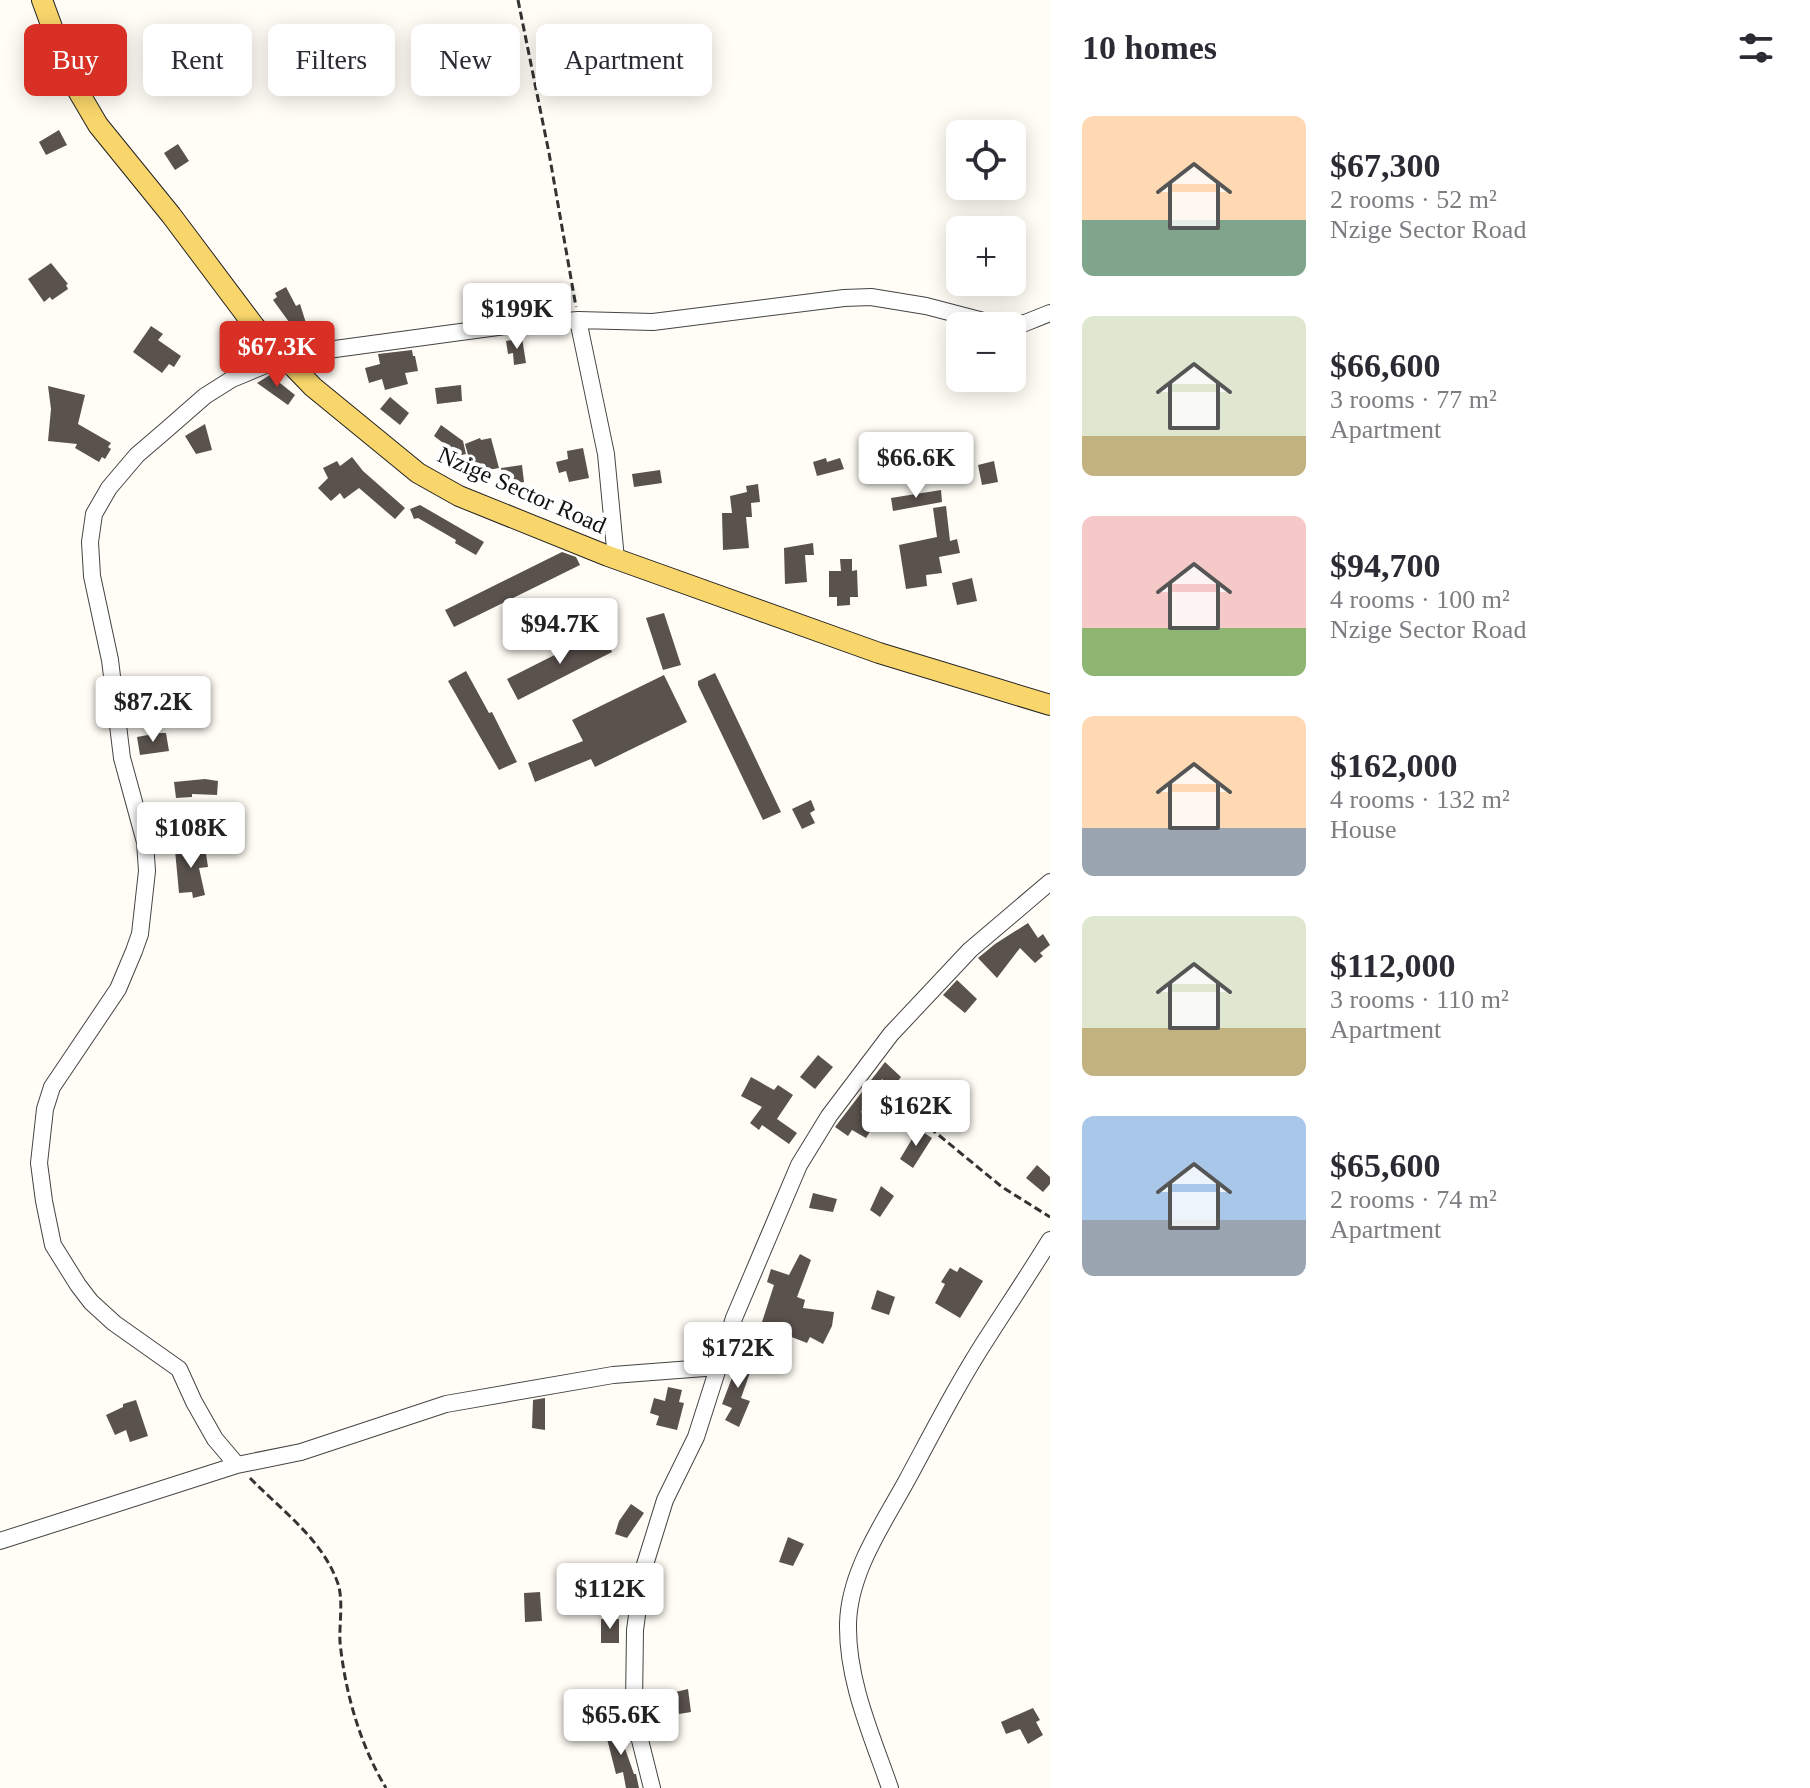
<!DOCTYPE html>
<meta charset="utf-8">
<style>
:root{--surface:#fff;--page:#f7f7f7;--text:#2b2b33;--muted:#7c7c81;--accent:#d93025}
body{margin:0;font-family:Georgia,serif;background:var(--page);color:var(--text);height:100vh;display:flex;flex-direction:column;font-size:30px;white-space:nowrap}
*{box-sizing:border-box;margin:0}
p{font-size:26px;color:var(--muted)}
.icon{flex:none;width:44px;height:44px;fill:none;stroke:currentColor;stroke-width:2;stroke-linecap:round;stroke-linejoin:round}
.map{position:relative;flex:1;overflow:hidden}
.details{display:flex;flex-direction:column;background:var(--surface);width:760px}
.details>*{flex:none}
.guide{position:absolute;left:24px;top:24px;width:760px;height:72px;display:flex;gap:16px}
.buttons{position:absolute;left:946px;top:120px;display:grid;gap:16px}
.buttons a{display:grid;place-items:center;width:80px;height:80px;border-radius:12px;background:var(--surface);box-shadow:0 4px 20px #0003;font-size:40px}
.price{position:absolute;translate:-50% -68px;padding:0 18px;border-radius:8px;background:#fff;color:#222;font-size:26px;line-height:52px;filter:drop-shadow(0 2px 4px #0008)}
.price::after{content:'';position:absolute;left:50%;top:48px;width:24px;height:18px;margin-left:-12px;background:inherit;clip-path:polygon(0 0,100% 0,50% 100%)}
.price.current{background:var(--accent);color:#fff}
ul{padding:0;list-style:none}
li{display:flex;align-items:center;gap:24px;height:200px;padding:0 32px}
li span{display:grid;place-items:center;flex:none;width:224px;height:160px;border-radius:12px;color:#555}
li>.icon{margin-inline-start:auto}
span .icon{width:96px;height:96px;fill:#fffc;stroke-width:1}
li b{font-size:34px}
h2{display:flex;justify-content:space-between;align-items:center;height:96px;padding:0 32px;font-size:34px}
.pill{padding:0 28px;border-radius:12px;background:var(--surface);box-shadow:0 4px 20px #0003;font-size:28px;line-height:72px}
.pill.current{background:var(--accent);color:#fff}
main{display:flex;flex:1;min-height:0}
.map>svg:first-child{display:block}
</style>
<main>
<div class="map">
<svg width="1050" height="1788" viewBox="0 0 1050 1788">
<rect width="100%" height="100%" fill="#fffdf5"/>
<path fill="#5a524d" d="M59,130L67,145L46,155L39,142Z
M178,144L189,161L175,170L164,153Z
M51,263L68,284L66,285L68,289L52,300L50,297L44,302L28,279Z
M286,287L296,306L300,304L306,323L316,337L305,344L273,300L277,297L275,293Z
M151,326L163,334L158,340L181,356L174,367L169,364L162,373L133,352Z
M522,338L526,363L514,365L513,353L508,354L506,341Z
M412,350L413,356H415L418,371L405,373L408,384L385,390L382,379L369,383L365,368L380,364L378,354Z
M270,375L295,395L288,405L257,383Z
M461,385L462,401L437,404L435,388Z
M48,386L85,395L78,424L111,443L108,447L111,449L105,459L102,457L99,462L75,448L77,444L48,441L51,409Z
M390,397L409,413L400,425L380,409Z
M205,424L212,450L196,454L185,436Z
M441,425L463,441L466,454L453,457L451,449L434,436Z
M480,438L481,440L491,438L499,468L473,473L465,444Z
M583,448L589,478L569,482L566,471L559,473L556,462L568,459L567,451Z
M352,457L363,471L405,508L395,519L359,488L344,499L340,493L331,501L318,488L328,478L323,468L337,461L340,466Z
M826,458L827,462L840,458L844,469L817,476L813,462Z
M994,461L998,482L982,485L978,465Z
M522,465L524,482L504,485L501,468Z
M660,470L662,483L634,487L632,474Z
M758,484L760,502L751,503L752,517H746L749,548L723,550L722,513H732L730,496L747,492L746,486Z
M941,490L942,502L893,511L891,498Z
M420,505L484,542L476,555L455,543L456,540L418,518L414,519L410,509Z
M946,506L950,541L957,539L960,553L939,557L942,573L926,575L927,586L906,589L899,545L937,537L933,508Z
M813,543L814,555H805L807,582L785,584L784,548Z
M562,552L576,557L580,565L454,627L445,610Z
M840,559H852V571L857,570L858,597H850V605L837,606V597H829V571H841Z
M972,578L977,601L957,605L952,583Z
M664,613L681,665L663,670L646,618Z
M602,631L612,652L518,700L507,679Z
M466,671L489,713L492,712L517,762L499,770L448,681Z
M715,673L781,812L763,820L698,685V681Z
M664,675L687,722L595,767L591,759L535,782L528,763L583,741L572,720Z
M159,733H166L169,751L140,755L137,737Z
M205,779L218,781L217,795L192,794V797L176,798L174,782Z
M811,800L815,810L810,813L815,823L802,829L792,809Z
M205,847L208,867L199,868L205,895L193,898L192,892L179,893L175,850Z
M1028,923L1038,938L1043,934L1050,945L1040,953L1043,956L1035,963L1020,948L997,978L978,958L995,944Z
M957,980L977,999L965,1013L943,995Z
M818,1055L833,1067L815,1089L800,1077Z
M885,1062L901,1077L893,1088L882,1079L861,1112L876,1122L866,1138L852,1130L848,1136L835,1127Z
M751,1077L774,1090L778,1085L793,1095L777,1119L797,1133L789,1144L762,1125L759,1130L750,1123L762,1107L741,1096Z
M918,1129L932,1138L913,1168L900,1159Z
M1037,1165L1050,1177V1184L1043,1192L1026,1178Z
M881,1186L894,1196L880,1217L870,1210Z
M813,1193L837,1199L833,1212L809,1208Z
M800,1254L811,1260L797,1297L805,1300L803,1308L834,1312L832,1326L823,1344L810,1337L807,1343L761,1325L774,1285L767,1282L771,1269L789,1275Z
M960,1267L983,1281L960,1318L935,1303L945,1284L941,1282L950,1268L957,1272Z
M877,1290L895,1297L889,1315L871,1309Z
M733,1357L754,1361L741,1398L750,1401L739,1427L725,1420L732,1408L722,1404L733,1375L728,1373Z
M668,1387L682,1390L679,1402L684,1403L677,1430L656,1425L659,1416L650,1413L654,1398L665,1401Z
M545,1398V1430L532,1428L533,1400Z
M136,1400L148,1436L130,1442L126,1430L115,1435L106,1415L123,1407V1404Z
M631,1504L644,1513L627,1538L615,1534L619,1521Z
M788,1537L804,1544L793,1566L779,1562Z
M540,1592L542,1621L525,1622L524,1593Z
M601,1619H619V1643H601Z
M688,1689L691,1712L679,1714L678,1709L661,1711L659,1696Z
M1033,1708L1040,1720L1036,1722L1043,1735L1028,1744L1020,1729L1006,1734L1001,1722Z
M617,1726L634,1774H636L639,1788H626L623,1772L616,1774L604,1727Z"/>
<g fill="none" stroke-linecap="round" stroke-linejoin="round">
<defs>
<path id="minor" d="M578,320L606,454L616,559
M237,1465L215,1439L194,1402L179,1369L114,1323L91,1302L78,1285L53,1245L44,1201L39,1163L45,1109L52,1087L118,989L134,951L140,934L147,871L145,842L122,758L110,660L92,576L90,542L94,514L109,488L137,455L165,431L205,396L232,379L268,364L335,349L505,326L578,320L653,322L844,298L871,297L926,306L995,324L1025,323L1050,313
M0,1541L237,1465L301,1452L446,1404L613,1375L718,1367
M652,1788L636,1724L634,1704L635,1630L643,1571L665,1500L696,1437L734,1318L799,1165L829,1116L891,1034L970,950L1050,882
M890,1788C872,1736 847,1681 848,1624C849,1572 883,1524 907,1480C934,1430 960,1379 991,1332C1011,1301 1031,1271 1050,1240"/>
<path id="major" d="M42,0L71,79L98,125L171,215L255,327L313,387L418,473L459,496L608,556L879,653L1050,705"/>
</defs>
<use href="#minor" stroke="#444" stroke-width="18"/>
<use href="#major" stroke="#222" stroke-width="22"/>
<path stroke="#333" stroke-width="3" stroke-dasharray="8 4" stroke-linecap="butt" d="M518,0L549,153L576,307
M874,1082L1002,1187L1050,1217
M250,1478C281,1510 321,1538 337,1581C344,1598 339,1623 340,1642C345,1692 360,1745 386,1788"/>
<use href="#minor" stroke="#fff" stroke-width="16"/>
<use href="#major" stroke="#f9d66b" stroke-width="20"/>
</g>
<g text-anchor="middle" dominant-baseline="central" stroke-width="8" stroke-linejoin="round" paint-order="stroke">
<g font-size="24" fill="#111" stroke="#fff">
<text transform="translate(522 490) rotate(24)">Nzige Sector Road</text>
</g>
</g>
</svg>
<div class="buttons">
<a><svg class="icon" aria-label="locate" viewBox="0 0 24 24"><circle cx="12" cy="12" r="6"/><path d="M12 2v4M12 18v4M2 12h4M18 12h4"/></svg></a>
<a>+</a>
<a>−</a>
</div>
<b class="price" style="left:517px;top:351px">$199K</b>
<b class="price current" style="left:277px;top:389px">$67.3K</b>
<b class="price" style="left:916px;top:500px">$66.6K</b>
<b class="price" style="left:560px;top:666px">$94.7K</b>
<b class="price" style="left:153px;top:744px">$87.2K</b>
<b class="price" style="left:191px;top:870px">$108K</b>
<b class="price" style="left:916px;top:1148px">$162K</b>
<b class="price" style="left:738px;top:1390px">$172K</b>
<b class="price" style="left:610px;top:1631px">$112K</b>
<b class="price" style="left:621px;top:1757px">$65.6K</b>
<div class="guide">
<a class="pill current">Buy</a>
<a class="pill">Rent</a>
<a class="pill">Filters</a>
<a class="pill">New</a>
<a class="pill">Apartment</a>
</div>
</div>
<section class="details">
<h2>10 homes<svg class="icon" aria-label="filters" viewBox="0 0 24 24"><path d="M4 7h16M4 17h16"/><circle cx="9" cy="7" r="2"/><circle cx="15" cy="17" r="2"/></svg></h2>
<ul>
<li><span style="background:linear-gradient(#ffd9b3 65%,#7fa58c 0)"><svg class="icon" aria-label="home" viewBox="0 0 24 24"><path d="M3 11l9-7 9 7M6 9v11h12V9"/></svg></span><div><b>$67,300</b><p>2 rooms · 52 m²</p><p>Nzige Sector Road</p></div></li>
<li><span style="background:linear-gradient(#dfe7d0 75%,#c2b280 0)"><svg class="icon" aria-label="home" viewBox="0 0 24 24"><path d="M3 11l9-7 9 7M6 9v11h12V9"/></svg></span><div><b>$66,600</b><p>3 rooms · 77 m²</p><p>Apartment</p></div></li>
<li><span style="background:linear-gradient(#f6c9c9 70%,#8fb573 0)"><svg class="icon" aria-label="home" viewBox="0 0 24 24"><path d="M3 11l9-7 9 7M6 9v11h12V9"/></svg></span><div><b>$94,700</b><p>4 rooms · 100 m²</p><p>Nzige Sector Road</p></div></li>
<li><span style="background:linear-gradient(#ffd9b3 70%,#9aa5b1 0)"><svg class="icon" aria-label="home" viewBox="0 0 24 24"><path d="M3 11l9-7 9 7M6 9v11h12V9"/></svg></span><div><b>$162,000</b><p>4 rooms · 132 m²</p><p>House</p></div></li>
<li><span style="background:linear-gradient(#dfe7d0 70%,#c2b280 0)"><svg class="icon" aria-label="home" viewBox="0 0 24 24"><path d="M3 11l9-7 9 7M6 9v11h12V9"/></svg></span><div><b>$112,000</b><p>3 rooms · 110 m²</p><p>Apartment</p></div></li>
<li><span style="background:linear-gradient(#a9c7e8 65%,#9aa5b1 0)"><svg class="icon" aria-label="home" viewBox="0 0 24 24"><path d="M3 11l9-7 9 7M6 9v11h12V9"/></svg></span><div><b>$65,600</b><p>2 rooms · 74 m²</p><p>Apartment</p></div></li>
</ul>
</section>
</main>
